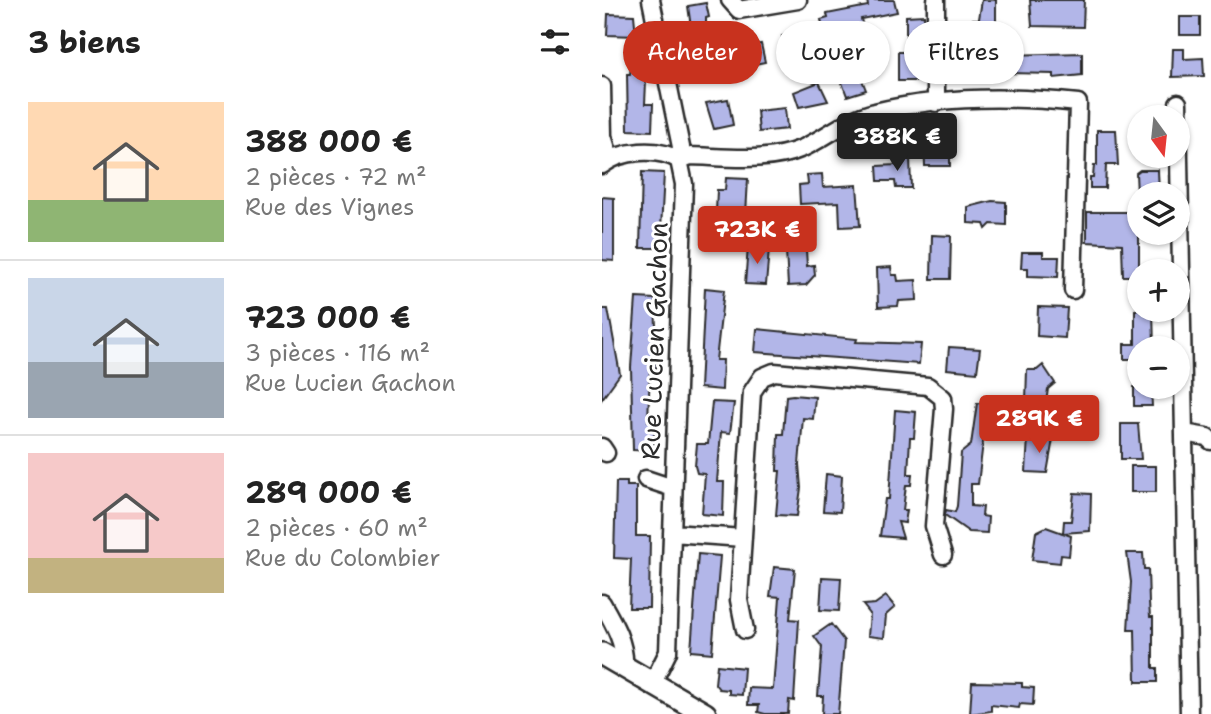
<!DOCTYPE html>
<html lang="fr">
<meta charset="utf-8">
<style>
:root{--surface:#fff;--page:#f6f6f6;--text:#222;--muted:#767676;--line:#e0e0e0;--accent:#c8321e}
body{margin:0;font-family:"Shantell Sans",sans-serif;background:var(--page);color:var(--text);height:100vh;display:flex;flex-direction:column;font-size:26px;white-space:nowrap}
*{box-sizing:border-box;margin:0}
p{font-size:23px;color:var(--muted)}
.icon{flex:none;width:38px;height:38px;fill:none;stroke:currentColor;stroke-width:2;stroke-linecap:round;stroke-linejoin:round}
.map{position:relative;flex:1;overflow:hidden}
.sheet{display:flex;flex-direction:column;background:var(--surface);width:602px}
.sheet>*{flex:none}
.top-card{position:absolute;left:21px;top:21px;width:483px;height:63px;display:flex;gap:14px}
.needle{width:46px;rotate:165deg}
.fabs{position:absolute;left:525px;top:105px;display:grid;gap:14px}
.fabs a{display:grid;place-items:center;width:63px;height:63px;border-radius:50%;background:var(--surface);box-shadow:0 2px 5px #0004;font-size:35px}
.price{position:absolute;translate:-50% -60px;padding:0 16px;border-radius:7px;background:var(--accent);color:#fff;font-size:23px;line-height:46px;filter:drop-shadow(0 2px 4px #0008)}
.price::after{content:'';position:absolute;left:50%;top:42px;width:21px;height:16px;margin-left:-10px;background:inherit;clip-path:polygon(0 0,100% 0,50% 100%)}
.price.on{background:#222;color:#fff}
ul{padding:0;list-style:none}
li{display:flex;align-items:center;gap:21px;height:175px;padding:0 28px}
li+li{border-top:2px solid var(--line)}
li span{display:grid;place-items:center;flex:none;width:196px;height:140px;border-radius:0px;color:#555}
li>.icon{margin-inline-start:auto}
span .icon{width:84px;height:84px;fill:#fffc;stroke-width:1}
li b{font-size:30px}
h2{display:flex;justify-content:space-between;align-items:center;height:84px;padding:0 28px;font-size:30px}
.chip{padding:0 24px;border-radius:32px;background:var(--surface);box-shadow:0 2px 5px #0004;font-size:24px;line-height:63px}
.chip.on{background:var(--accent);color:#fff}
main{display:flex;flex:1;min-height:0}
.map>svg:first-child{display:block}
</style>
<main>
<section class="sheet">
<h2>3 biens<svg class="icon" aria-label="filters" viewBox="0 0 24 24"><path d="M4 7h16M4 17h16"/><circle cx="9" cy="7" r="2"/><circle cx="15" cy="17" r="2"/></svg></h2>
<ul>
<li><span style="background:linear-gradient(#ffd9b3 70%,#8fb573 0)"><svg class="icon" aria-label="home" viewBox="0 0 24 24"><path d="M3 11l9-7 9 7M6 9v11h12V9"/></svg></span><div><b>388 000 €</b><p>2 pièces · 72 m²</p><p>Rue des Vignes</p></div></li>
<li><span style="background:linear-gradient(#c9d6e8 60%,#9aa5b1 0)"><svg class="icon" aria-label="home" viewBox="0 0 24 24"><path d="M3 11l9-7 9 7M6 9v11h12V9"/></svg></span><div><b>723 000 €</b><p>3 pièces · 116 m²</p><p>Rue Lucien Gachon</p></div></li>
<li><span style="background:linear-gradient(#f6c9c9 75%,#c2b280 0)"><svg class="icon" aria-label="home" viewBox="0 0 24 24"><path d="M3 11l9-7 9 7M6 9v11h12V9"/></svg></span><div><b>289 000 €</b><p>2 pièces · 60 m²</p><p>Rue du Colombier</p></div></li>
</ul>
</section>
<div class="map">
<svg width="609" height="714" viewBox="0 0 609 714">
<rect width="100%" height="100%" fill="#fff"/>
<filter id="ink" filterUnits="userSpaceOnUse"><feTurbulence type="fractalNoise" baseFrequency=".0143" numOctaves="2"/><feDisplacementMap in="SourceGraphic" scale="14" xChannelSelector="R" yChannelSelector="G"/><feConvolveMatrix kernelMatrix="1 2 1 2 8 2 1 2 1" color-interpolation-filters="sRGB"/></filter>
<g filter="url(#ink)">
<path fill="#b2b6e8" stroke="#2b2b2b" stroke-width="2" d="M265,0H292L295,12L259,19L262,31L242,35L244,46L195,55L184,60L180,36L208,30V27L220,24L219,20L226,18L225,14L266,6Z
M380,0H394V26H382L381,72L359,71L360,53L356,54V46H350V26H371V19H377Z
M428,0H482L481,27L430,26Z
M104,3L107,17L104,18V29L113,74L96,77L86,6Z
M6,14L32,15L34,36L5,35Z
M322,15L324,42H320L317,81H296V52H304V16Z
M578,17H598V35H578Z
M159,44L163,62L143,66L140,47Z
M571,49H582V59L601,58L602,76L570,77Z
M480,53V75L452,78V74L405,73L404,55Z
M30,59L45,60L43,104H51L50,131L26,130L25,74H28Z
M253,62L264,90L245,96L235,69Z
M217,82L226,101L197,107L192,92Z
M126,99L131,125L112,129L104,103Z
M183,108L185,129L157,132L155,111Z
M495,130H514L516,165H504L503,188H488V177H491L492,165H495Z
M339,138V145H348V166H323L322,139Z
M308,157L309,188H294L293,181H276L275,166L293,165L292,158Z
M538,170H556L557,194H535L534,173Z
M40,172L62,173L58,248H38Z
M220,174L221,187L255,185L258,226L238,227L237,202L198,204L197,185L206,184L205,175Z
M124,178L146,179L144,214L114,212L115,190H123Z
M0,197L12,198V261L0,260Z
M390,201L404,202V225L389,224L384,229L382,224L366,223V207Z
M485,212H527V218H537V276H521L520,244L485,242Z
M330,235L349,236L348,279H329Z
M146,247L167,249L164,285L143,284Z
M204,250L205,266L212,265L213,275L204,285L186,286L184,251Z
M420,252H441V257H457L456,277L426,276V268H419Z
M289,267L290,275H295L296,281L314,280L315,300L297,301L296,306L276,307L275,268Z
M103,288L122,290L114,360H121L120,390L98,388Z
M34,298L53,299L55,356L54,369H48L46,421H53L51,451L31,450L29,367Z
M436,307L465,308L463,338L435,336Z
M0,309H6L18,374L0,399Z
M533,310H551L552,348H537V359H522V344H533Z
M155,329L255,339L254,342L319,344L317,364L153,352Z
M347,347L378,349L375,372L345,369Z
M441,365L453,383L446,389L444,402L424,401L425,370H435Z
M532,387H549L550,406H532Z
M191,395L213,397L211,419L201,418L197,464L199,488L195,516L174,515L178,471H175L176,434H181L184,396Z
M110,402L132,403L128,433L119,432L115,482H122L121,516L100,514L103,474L95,473L93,466L95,444H106Z
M375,403L394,404L393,435L382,434L376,484H369V506L381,507L380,516L386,517L385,533L367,532L343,515L344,510L353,512L355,506L359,453L369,445Z
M293,410L314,412L312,438H308L306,474H310L309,485H304L301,510H305L303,523L296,522L301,538L278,536L283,499H287Z
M519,424H536L539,459H519Z
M426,437L451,439L445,473L424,472Z
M529,466H554V492H529Z
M224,474L240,476L238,512L221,511Z
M14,482H25V486H34V536H48L47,608H27L29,559L12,558Z
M472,493L489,494L488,531L461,533L462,521H469Z
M444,527L469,536L467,556L459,555L458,563L430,560L434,532Z
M525,553H541L542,569H546L547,603L548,617H551V668H555V682H534L533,630H526L529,582Z
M96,554L118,556L110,653L89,651Z
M172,567L193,569L188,619L197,620L192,701L187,700L186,714H163L156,712L157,705H146L147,688L171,689L178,597L168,596Z
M220,577L239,578L237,611L218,610Z
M284,596L293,607L284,615L282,638L266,636L268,614L261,605L273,604Z
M229,624L242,641L236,714H220L221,696H216L220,647L212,636Z
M115,665L142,668L140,695L127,694V690L117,689L113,684Z
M370,682L420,683V687L432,688L431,705L418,704L417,708L389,705V711L368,714Z"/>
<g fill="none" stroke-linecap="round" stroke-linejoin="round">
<defs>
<path id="street" d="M49,0L79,147L77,160L82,184L66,652L50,684
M128,0L137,10L196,0
M334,0V103
M0,86L1,136L8,159
M576,103L587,714
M0,165C20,150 55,147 77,160L89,156C125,157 166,163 201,148C225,137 246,118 273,112C338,96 410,96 476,103L471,290
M582,433L605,437L609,441
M0,447L4,453
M44,479L71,488
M70,533L141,538
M0,603C11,622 24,644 22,667
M143,630L137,600L150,392L160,377L172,372L326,386L341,398L342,409L332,526L341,555"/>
<path id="secondary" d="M0,654L103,714"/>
</defs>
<use href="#street" stroke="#2b2b2b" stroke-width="21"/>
<use href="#secondary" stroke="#2b2b2b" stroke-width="26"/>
<use href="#street" stroke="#fff" stroke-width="16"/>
<use href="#secondary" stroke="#fff" stroke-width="21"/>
</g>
</g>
<g text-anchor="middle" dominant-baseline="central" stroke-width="6" stroke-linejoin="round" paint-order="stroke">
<g font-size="26" fill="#2b2b2b" stroke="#fff">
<text transform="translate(52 341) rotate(-88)">Rue Lucien Gachon</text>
</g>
</g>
</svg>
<div class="fabs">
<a><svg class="needle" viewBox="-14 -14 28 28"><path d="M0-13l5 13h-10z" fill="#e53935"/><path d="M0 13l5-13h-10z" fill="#767676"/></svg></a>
<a><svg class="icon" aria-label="layers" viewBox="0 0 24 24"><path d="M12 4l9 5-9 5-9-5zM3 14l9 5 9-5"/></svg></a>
<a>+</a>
<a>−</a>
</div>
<b class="price on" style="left:295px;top:173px">388K €</b>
<b class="price" style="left:155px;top:266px">723K €</b>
<b class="price" style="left:437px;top:455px">289K €</b>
<div class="top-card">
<a class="chip on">Acheter</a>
<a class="chip">Louer</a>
<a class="chip">Filtres</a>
</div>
</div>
</main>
